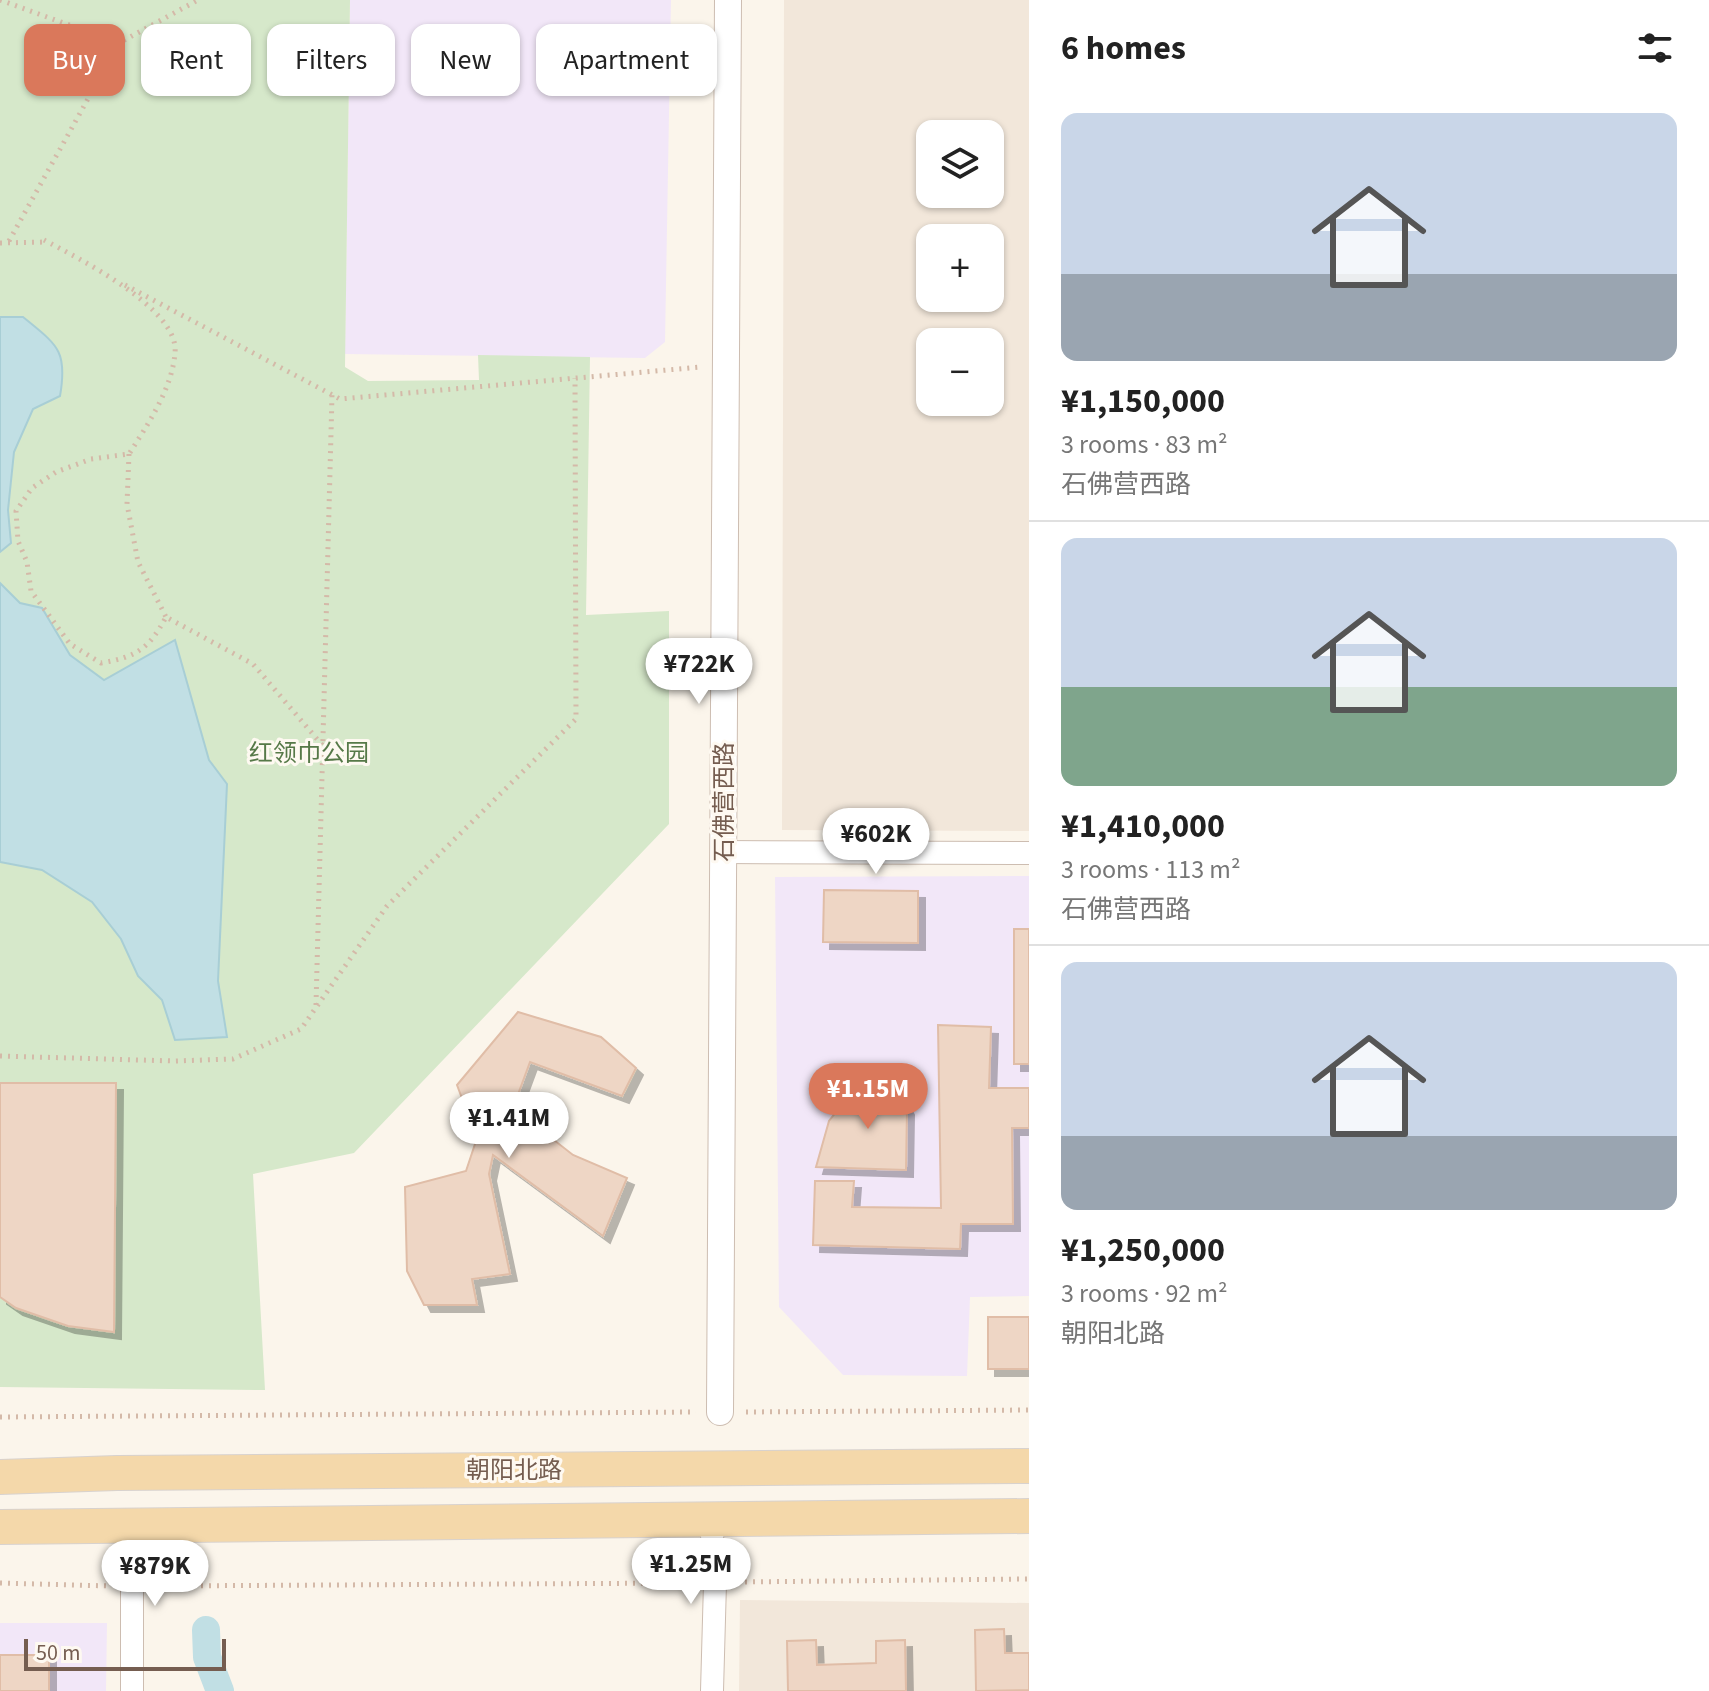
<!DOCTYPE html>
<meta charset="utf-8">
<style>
:root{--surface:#fff;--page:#f6f6f6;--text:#222;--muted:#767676;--line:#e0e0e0;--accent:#da785b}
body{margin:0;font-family:"Source Sans 3","Noto Sans SC",sans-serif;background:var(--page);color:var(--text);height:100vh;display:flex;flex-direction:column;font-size:30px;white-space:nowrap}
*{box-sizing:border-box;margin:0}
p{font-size:26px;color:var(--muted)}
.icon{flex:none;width:44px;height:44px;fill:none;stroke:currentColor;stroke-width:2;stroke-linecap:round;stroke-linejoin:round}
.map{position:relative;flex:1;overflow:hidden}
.panel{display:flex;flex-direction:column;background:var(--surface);width:680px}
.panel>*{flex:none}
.banner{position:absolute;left:24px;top:24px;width:760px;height:72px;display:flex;gap:16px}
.fabs{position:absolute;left:916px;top:120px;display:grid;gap:16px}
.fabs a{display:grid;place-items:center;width:88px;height:88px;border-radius:16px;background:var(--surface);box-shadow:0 2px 6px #0004;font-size:40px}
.scale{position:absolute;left:24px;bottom:20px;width:202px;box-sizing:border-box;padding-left:8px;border:4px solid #755d50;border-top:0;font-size:22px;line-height:28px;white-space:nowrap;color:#755d50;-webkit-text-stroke:6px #fef9f1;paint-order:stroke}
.price{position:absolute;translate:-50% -68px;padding:0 18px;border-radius:28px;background:#fff;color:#222;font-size:26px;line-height:52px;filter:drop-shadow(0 2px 4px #0008)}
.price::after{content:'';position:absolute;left:50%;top:48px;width:24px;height:18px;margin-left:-12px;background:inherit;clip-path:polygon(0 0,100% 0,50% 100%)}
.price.active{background:var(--accent);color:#fff}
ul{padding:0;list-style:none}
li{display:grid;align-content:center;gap:16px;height:424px;padding:0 32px}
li+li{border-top:2px solid var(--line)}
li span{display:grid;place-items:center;height:248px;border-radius:16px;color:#555}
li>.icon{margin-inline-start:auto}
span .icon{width:144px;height:144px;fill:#fffc;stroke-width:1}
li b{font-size:34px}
h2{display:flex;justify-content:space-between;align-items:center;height:96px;padding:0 32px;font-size:34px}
.chip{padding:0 28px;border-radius:16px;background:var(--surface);box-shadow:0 2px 6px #0004;font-size:28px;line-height:72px}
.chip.active{background:var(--accent);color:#fff}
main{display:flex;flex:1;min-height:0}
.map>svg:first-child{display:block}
</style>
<main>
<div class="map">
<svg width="1029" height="1691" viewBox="0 0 1029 1691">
<defs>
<filter id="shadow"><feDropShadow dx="7" dy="7" stdDeviation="0" flood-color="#0004"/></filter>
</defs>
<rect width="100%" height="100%" fill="#fbf5eb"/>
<path fill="#f2e7da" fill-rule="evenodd" d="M784,0H1029V831L782,830ZM930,134H990V194H930ZM930,238H990V298H930ZM930,342H990V402H930Z
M740,1600L1029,1603V1691H739Z"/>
<path fill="#f2e7f8" d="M350,0H671L665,342L645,358L345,354Z
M1029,876V1296L970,1297L967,1376L843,1375L779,1307L775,877Z
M0,1623H107L106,1691H0Z"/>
<path fill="#d6e8ca" d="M0,0H350L345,367L368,381L479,380L478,355L590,357L586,615L669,611V824L354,1153L253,1174L265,1390L0,1387Z"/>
<path fill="#c1dfe4" stroke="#a8ced5" stroke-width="2" d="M0,317H23C57,345 68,350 60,396L33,409L14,452L8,510L11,543L0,552Z
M0,583L20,603L42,608L70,655L104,680L175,640L209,760L227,784L218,981L227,1037L175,1040L162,1000L138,976L121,939L92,902L42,870L0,862Z"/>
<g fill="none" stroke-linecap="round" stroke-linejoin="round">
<path stroke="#c1dfe4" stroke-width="28" d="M206,1630L207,1657L220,1691"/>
</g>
<path fill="#eed6c5" stroke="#e0bda7" stroke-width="2" filter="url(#shadow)" d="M824,890L918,891V943L823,942Z
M1014,929H1029V1064H1014Z
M518,1012L601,1037L636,1068L622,1096L530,1062L513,1108L573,1155L627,1178L603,1236L493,1155L489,1174L510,1274L472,1279L477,1305H424L407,1271L405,1187L466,1171L477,1138L457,1085Z
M938,1025L991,1027L989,1088H1029V1128H1012L1013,1224H961L960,1249L813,1245L815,1181H854L852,1207L941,1208Z
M892,1080L907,1108L906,1170L816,1167L829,1121L848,1097L875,1083Z
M0,1083H116L114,1332L68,1326L16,1308L0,1297Z
M988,1317H1029V1369H988Z
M1004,1629L1005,1653H1029V1690L976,1691L975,1630Z
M816,1640L817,1665L876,1663V1641L905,1640L906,1691H788L787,1641Z
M0,1655H49V1691H0Z"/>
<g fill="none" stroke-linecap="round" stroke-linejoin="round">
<defs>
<path id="minor" d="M723,852L1029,853
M711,1519L715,1583L712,1691
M132,1691V1526"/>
<path id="tertiary" d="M720,1412L728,0"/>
<path id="primary" d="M0,1477L117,1473L1029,1466
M0,1527L1029,1516"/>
</defs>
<use href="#minor" stroke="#cdbdb1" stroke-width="24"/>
<use href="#tertiary" stroke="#cdbdb1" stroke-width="28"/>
<use href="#primary" stroke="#d8d2ce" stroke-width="36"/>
<path stroke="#d4b9a8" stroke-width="5" stroke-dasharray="2 6" stroke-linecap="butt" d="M0,0L119,43
M44,240C78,258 180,309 175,353C172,389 148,424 129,454L91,459L56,472L32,488L16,511L18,541L27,562L31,591L70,644L101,663C136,657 149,649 166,617L253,664L323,746
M9,241L119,43L198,0
M0,243L46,242
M125,285L340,399L701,367
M129,454L127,504L138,562L166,617
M316,1005L332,395
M0,1056L175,1061L233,1059L301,1029L387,906L576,719L575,378
M746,1412L1029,1410
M0,1417L696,1412
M737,1582L1029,1579
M0,1583L111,1586
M153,1586L691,1583"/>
<use href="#minor" stroke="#fff" stroke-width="22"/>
<use href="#tertiary" stroke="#fff" stroke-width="26"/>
<use href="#primary" stroke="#f4d8aa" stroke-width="34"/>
</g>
<g text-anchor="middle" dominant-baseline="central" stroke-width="6" stroke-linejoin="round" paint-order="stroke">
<g font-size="24" fill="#567948" stroke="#fef9f1">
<text x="309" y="753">红领巾公园</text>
</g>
<g font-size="24" fill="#755d50" stroke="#fef9f1">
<text transform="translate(724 802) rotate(-90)">石佛营西路</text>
<text x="514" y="1470">朝阳北路</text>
</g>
</g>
</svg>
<div class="fabs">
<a><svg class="icon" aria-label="layers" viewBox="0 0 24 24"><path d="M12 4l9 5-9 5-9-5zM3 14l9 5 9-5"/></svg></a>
<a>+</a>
<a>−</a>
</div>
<div class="scale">50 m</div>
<b class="price" style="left:699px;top:706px">¥722K</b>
<b class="price" style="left:876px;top:876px">¥602K</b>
<b class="price active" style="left:868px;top:1131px">¥1.15M</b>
<b class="price" style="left:509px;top:1160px">¥1.41M</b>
<b class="price" style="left:691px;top:1606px">¥1.25M</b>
<b class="price" style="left:155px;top:1608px">¥879K</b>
<div class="banner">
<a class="chip active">Buy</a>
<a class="chip">Rent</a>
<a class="chip">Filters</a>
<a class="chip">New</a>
<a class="chip">Apartment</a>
</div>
</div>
<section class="panel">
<h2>6 homes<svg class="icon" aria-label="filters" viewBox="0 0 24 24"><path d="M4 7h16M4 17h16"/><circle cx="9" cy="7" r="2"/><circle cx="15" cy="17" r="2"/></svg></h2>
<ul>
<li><span style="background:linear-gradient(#c9d6e8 65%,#9aa5b1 0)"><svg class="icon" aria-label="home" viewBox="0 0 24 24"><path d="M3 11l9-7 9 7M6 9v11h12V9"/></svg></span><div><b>¥1,150,000</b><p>3 rooms · 83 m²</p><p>石佛营西路</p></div></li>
<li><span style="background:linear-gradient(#c9d6e8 60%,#7fa58c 0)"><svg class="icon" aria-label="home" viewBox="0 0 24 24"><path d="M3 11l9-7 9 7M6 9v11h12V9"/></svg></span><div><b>¥1,410,000</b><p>3 rooms · 113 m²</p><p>石佛营西路</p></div></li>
<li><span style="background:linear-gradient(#c9d6e8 70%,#9aa5b1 0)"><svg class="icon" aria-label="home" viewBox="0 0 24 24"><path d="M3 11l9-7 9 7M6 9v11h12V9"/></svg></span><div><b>¥1,250,000</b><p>3 rooms · 92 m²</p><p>朝阳北路</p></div></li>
</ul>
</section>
</main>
